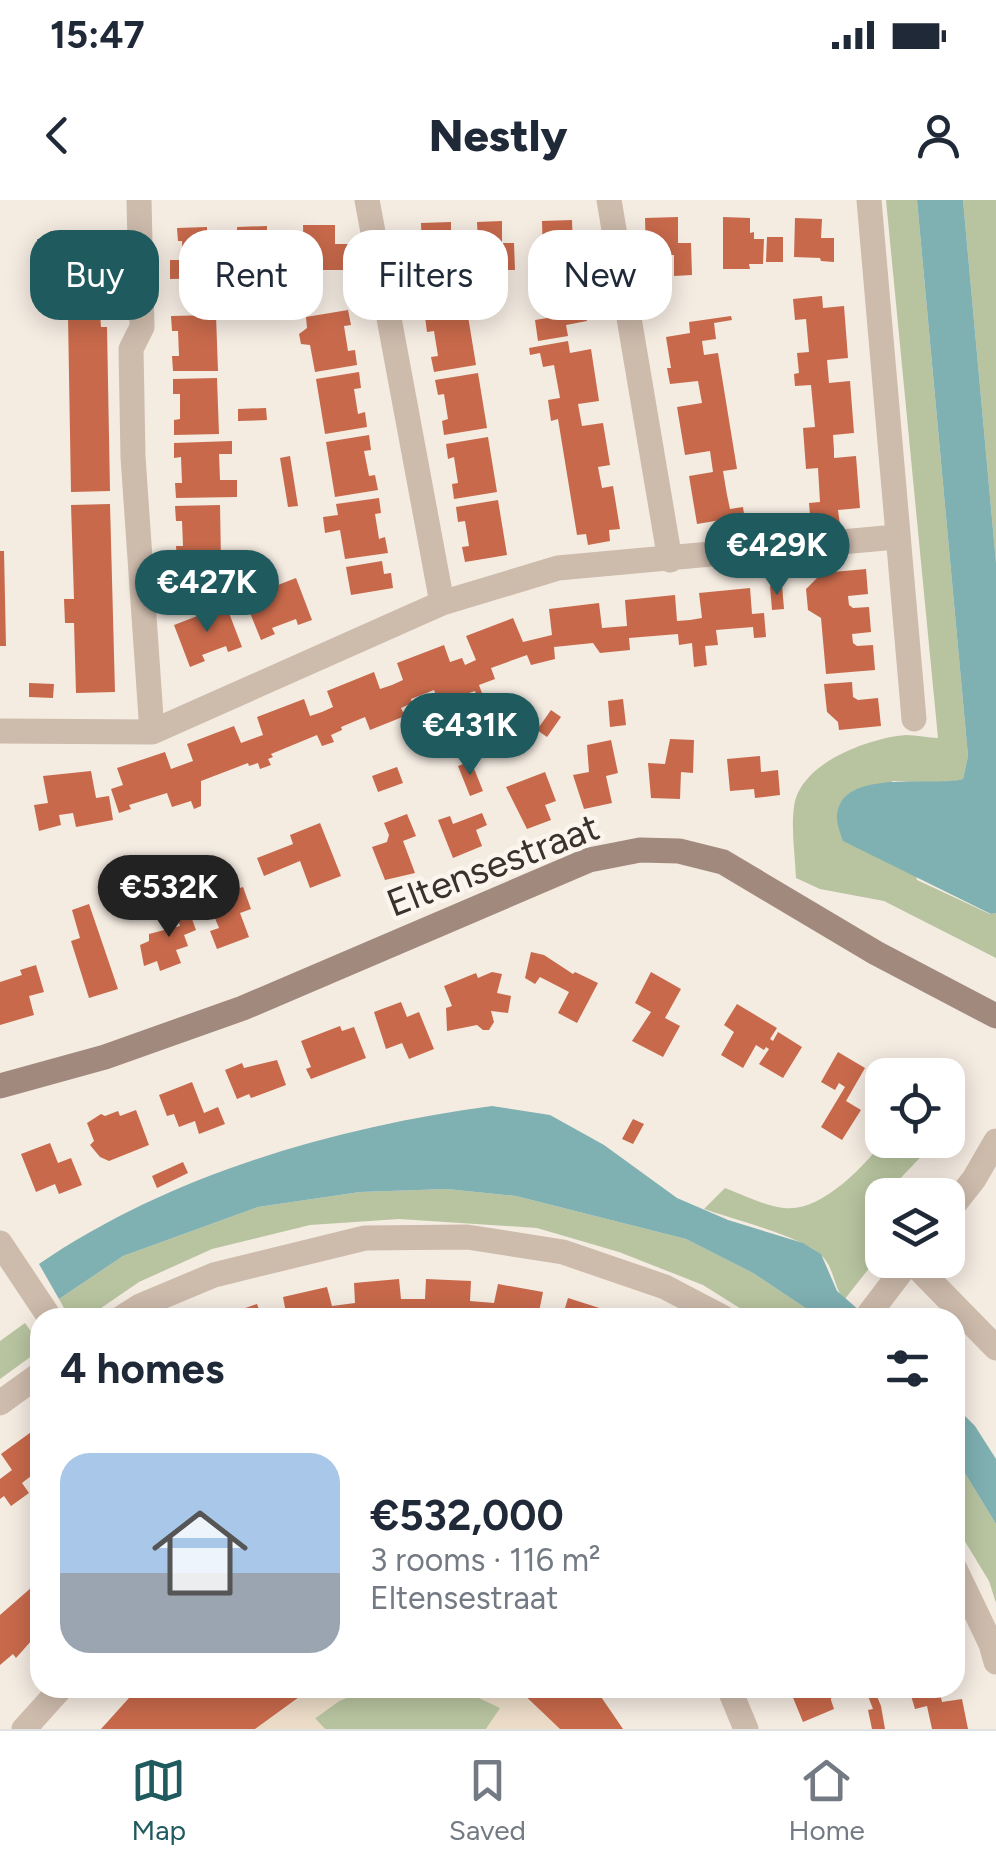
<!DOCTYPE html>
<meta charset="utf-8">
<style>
:root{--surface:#fff;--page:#f2f2f3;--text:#1f2937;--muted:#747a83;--line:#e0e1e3;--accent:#1f5a5e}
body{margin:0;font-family:Figtree,sans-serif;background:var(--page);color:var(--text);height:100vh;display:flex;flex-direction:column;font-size:38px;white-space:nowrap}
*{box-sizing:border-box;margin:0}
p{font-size:32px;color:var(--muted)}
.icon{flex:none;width:55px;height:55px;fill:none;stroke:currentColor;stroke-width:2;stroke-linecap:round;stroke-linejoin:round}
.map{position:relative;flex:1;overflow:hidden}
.details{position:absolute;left:30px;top:1108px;width:935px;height:390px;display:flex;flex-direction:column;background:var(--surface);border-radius:30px;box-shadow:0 5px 25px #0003}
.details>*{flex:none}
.banner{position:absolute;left:30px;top:30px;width:938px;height:90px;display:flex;gap:20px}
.buttons{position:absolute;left:865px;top:858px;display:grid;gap:20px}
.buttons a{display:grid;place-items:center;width:100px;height:100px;border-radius:20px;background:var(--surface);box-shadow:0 5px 25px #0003;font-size:50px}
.price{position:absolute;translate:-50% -85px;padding:0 22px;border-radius:35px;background:var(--accent);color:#fff;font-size:32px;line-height:65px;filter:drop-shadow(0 2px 5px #0008)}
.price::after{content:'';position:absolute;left:50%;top:60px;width:30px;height:22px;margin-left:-15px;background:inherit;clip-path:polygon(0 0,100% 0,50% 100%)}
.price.active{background:#222;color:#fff}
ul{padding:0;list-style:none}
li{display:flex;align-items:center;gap:30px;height:250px;padding:0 30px}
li+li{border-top:2px solid var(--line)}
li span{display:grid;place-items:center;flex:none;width:280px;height:200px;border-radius:30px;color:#555}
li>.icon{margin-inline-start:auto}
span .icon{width:120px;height:120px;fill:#fffc;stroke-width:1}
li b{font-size:42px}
h2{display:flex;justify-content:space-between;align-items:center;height:120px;padding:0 30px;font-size:42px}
.pill{padding:0 35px;border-radius:30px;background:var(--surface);box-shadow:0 5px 25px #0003;font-size:35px;line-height:90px}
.pill.active{background:var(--accent);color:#fff}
.status{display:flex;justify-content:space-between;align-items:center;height:70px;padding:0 50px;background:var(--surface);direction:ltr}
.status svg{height:28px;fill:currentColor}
header{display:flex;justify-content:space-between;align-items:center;height:130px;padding:0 30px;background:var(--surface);font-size:45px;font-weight:800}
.menu{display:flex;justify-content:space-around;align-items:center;height:140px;border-top:2px solid var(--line);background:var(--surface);font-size:28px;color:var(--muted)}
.menu a{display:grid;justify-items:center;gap:5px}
.menu .active{color:var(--accent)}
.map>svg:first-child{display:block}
</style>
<div class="status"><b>15:47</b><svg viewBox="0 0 49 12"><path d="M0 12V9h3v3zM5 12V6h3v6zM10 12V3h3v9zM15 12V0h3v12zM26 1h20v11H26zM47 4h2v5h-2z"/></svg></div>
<header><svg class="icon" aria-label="back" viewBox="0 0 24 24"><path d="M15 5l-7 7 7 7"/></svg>Nestly<svg class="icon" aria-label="person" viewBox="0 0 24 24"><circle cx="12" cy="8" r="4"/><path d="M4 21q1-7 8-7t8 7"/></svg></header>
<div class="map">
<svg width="996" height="1529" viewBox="0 0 996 1529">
<rect width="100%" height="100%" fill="#f4ebe1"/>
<path fill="#b8c4a0" d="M886,0H917L968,556L963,579L947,583L892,581L917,680L990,714L996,713V758L884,701L820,689L796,678C795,655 791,629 794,607C799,563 869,538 906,535C917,535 928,538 938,538Z
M963,0H996V363Z
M884,940H937L892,987L891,995H882V1052L844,1100C834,1087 834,1069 823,1057C805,1037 732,1019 704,1009L725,988C743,995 765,1006 784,1008C820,1013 865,966 884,940Z
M447,989L516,996L686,1039L753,1073L819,1117H754L703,1085L619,1052L537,1028L399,1019L310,1025L212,1049L139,1082L88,1117H69L59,1099L123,1056L258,1007L360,992Z
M25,1123L40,1144V1150L0,1179V1141Z
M955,1257L996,1324V1403L989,1381L955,1325Z
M370,1488H458L501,1508L486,1529H325L314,1519L339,1501Z"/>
<path fill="#ecdcc8" d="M302,1488H370L339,1501L315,1518L325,1529H255L302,1496L298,1490Z
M458,1488H517L560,1529H486L500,1508Z"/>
<path fill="#7fb0b2" d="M917,0H963L996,363V713L991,714L843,641C841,635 837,625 837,618C838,566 931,588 963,579L968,556Z
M492,906L550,915L604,945L677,998L728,1020L803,1043L821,1054L837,1091L867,1117H819L753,1073L686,1039L516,996L447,989L360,992L258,1007L123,1056L59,1099L39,1064C171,974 336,927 492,906Z
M955,1206L975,1226L996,1259V1324L955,1257Z"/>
<path fill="#c8694b" d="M678,17V43H691L692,75L674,76V55L646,56L645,18Z
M723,17L750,18V33L754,32V39H764L763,64H749L750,69H723Z
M795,18L822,19L821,38H834V62L821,61L820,58L794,57Z
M572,20L573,48H586L587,72L562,73V59H543L542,21Z
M502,21V43H514L515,70H503V60L466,61L465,43H478L477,22Z
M451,22V61L439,62V76H408L407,52H422L421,23Z
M303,25H335V44H349L350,70H317V64H304Z
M267,26V51L279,50V78L261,79V65L237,66V27Z
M207,27V49L219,48V78L170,79V60H183L182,41H178L177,28Z
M82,30H99V35H114L115,67H100V71L55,72V79L51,83H38L37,39L50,38V31L82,33Z
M767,37H783V62H766Z
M205,91H226V104H205Z
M582,95L587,121L566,125L568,136L538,141L535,120L547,118L544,102Z
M822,96L823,108L844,106L848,158L827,160L829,183L850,181L854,233L833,235L834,250V258L856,256L860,308L838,310L840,325L811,327L809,303L820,302L818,268L806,269L803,228L815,227L811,185L795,186L794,174L799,173L797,153L809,152L806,119L795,120L793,99Z
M348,110L351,125L344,126L348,151L355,150L357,165L315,172L310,145L301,144L299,134L307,128L306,117Z
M467,110L476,165L434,172L431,157L438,156L434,131L427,132L425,117Z
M100,112L101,127H107L110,291L71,292L68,116Z
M216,115L218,171H173L172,156H179L178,131H172L171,116Z
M731,116L732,120L714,123L716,139L702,141L704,155L718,153L737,269L723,271L727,295L730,309L743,307L746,327L722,331L721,320L697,324L689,276L713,272L710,251L685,255L677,207L702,203L698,181L670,184L667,168H671L666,137L690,133L689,122Z
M568,141L570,153L591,149L599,201L578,204L582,226L603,223L610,265L598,267L602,288L613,286L620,329L609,330L610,341L588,345L586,334L577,335L558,219L551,221L548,200L560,198L554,165L543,167L540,153L530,155L529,148Z
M359,172L361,188L354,189L358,214L365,212L367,227L325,234L316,179Z
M478,173L487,228L444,235L442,221L448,219L444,194L438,195L435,180Z
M217,178L219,234L174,235V220L180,219V194H173V179Z
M266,208L267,220L238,221V209Z
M369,235L371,250L364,251L369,276L375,275L378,290L335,297L326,242Z
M488,237L497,292L454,299L452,284L458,283L454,257L448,259L446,244Z
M232,241V254H219L220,280H237V297L176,298L175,283H182L181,257L174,258V243Z
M290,256L298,306L288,307L280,258Z
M379,298L381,313L375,314L379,339L385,337L388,353L345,359L340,330L325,333L323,317L338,315L336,304Z
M498,300L507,355L465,362L462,347L469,346L467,333L465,321L458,322L456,307Z
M110,304L115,492L76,493L74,423H65L64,399H74L71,305Z
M220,305L221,361H177L176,346H183L182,321H176L175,306Z
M0,351H4L6,446H0Z
M382,361L384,374L391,373L393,388L351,395L346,367Z
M830,365L833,372L866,369L868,394L848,396L849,405L853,408L869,407L871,432L852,434L853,443L857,446L873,445L875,470L826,474L821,418L808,410L806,389L817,378L816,366Z
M296,378L312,420L298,425L296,419L272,428L275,434L261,440L244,398Z
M782,385L784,409L772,410L770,386Z
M750,388L752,414L764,413L766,437L754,438L753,427L716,430L718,445L705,446L707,465L694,467L692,443L679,445L678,434L629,438L630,450L600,453L593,443L554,447L555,459L531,465L527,455L491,468L495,479L479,485L483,496L477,498L475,491L439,503L434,490L411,499L412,503L401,508L405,516L370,530L365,517L341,527L342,530L331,535L334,542L322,546L317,535L271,554L273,557L268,559L271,565L260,569L258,563L249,566L248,563L201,581V606L194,609L191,601L172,607L167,593L129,605L131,609L119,613L111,589L123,585L117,568L165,552L171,569L193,561L187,544L234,526L241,543L263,535L257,517L304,499L310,516L322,512L333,507L327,491L374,472L380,489L392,485L403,480L397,463L444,445L450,462L462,458L465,465L476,460L466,436L513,418L523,442L552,435L549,409L599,403L602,428L627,426L625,400L675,395L677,421L690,420L702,418L699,393Z
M226,405L242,447L228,452L226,446L202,455L205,461L190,467L174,425Z
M852,482L853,497L858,500L878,498L881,526L839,530L838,522L827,512L824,484Z
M29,483L54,484L53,498L29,497Z
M623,499L626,525L610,527L608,501Z
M551,510L561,517L547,537L537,530Z
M670,539L694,540L693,573L681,572L680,599L651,598L648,563L665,564Z
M611,540L618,573L606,576L612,603L584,609L573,575L589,572L587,545Z
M760,556L761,572L778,570L780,595L755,598L754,589L730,591L727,559Z
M471,561L483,591L470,596L458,566Z
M397,567L403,583L378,592L372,576Z
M91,571L96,598L109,596L113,620L76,627L73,613L59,615L61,625L39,631L34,605L48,603L43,576Z
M545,572L556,601L545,605L551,620L527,629L506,587Z
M482,613L487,625L476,630L482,646L453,658L438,620L450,616L453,624Z
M407,614L416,636L403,641L415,673L385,680L372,647L387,642L389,635L384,623Z
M320,623L341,676L310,688L300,661L264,676L257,658L293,644L290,635Z
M243,687L251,709L240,713L249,737L217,749L210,731L219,728L211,709L225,703L222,694Z
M185,700L196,730L184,735L188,746L176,750L181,763L160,771L157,761L144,766L140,745L149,741V734L180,726L172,705Z
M89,704L118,789L89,798L71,741L80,738L72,710Z
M531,752L544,755L573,774L575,772L598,783L577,823L558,813L569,792L540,777L535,784L525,778Z
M36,765L44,792L29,796L34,815L0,825V782L22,775L20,770Z
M492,772L502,774L497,793L511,796L508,813L491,811L494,822L489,830H483L477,825L447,831L446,808L452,806L444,786L476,773L478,778Z
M651,772L681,789L665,818L680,826L663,857L632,841L651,812L635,803Z
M401,802L407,817L419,812L434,849L409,859L402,843L386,849L374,812Z
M737,804L777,828L770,839L773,841L778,832L802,847L783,878L759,864L769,849L766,847L764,850L756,845L743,868L721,855L734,832L724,825Z
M340,826L342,831L354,827L366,858L311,879L306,869L311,867L301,841Z
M838,852L865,868L846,901L861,910L842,940L821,927L845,887L839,883L835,890L821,882Z
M277,860L286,885L251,898L249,894L237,899L225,870L242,863L244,868Z
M192,882L204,913L218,907L225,924L199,934L195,921L179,927L174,914L167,916L159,895Z
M136,910L149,945L109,961L100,957L90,945L94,941L87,923L101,914L105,916L118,911L120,916Z
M633,919L644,924L633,944L622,939Z
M50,943L58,963L71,958L82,985L59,994L55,984L36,992L21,954Z
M183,962L188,973L157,988L152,976Z
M399,1079L401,1099H425L426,1079L471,1081L470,1101L494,1103L498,1084L543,1092L539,1112L560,1118L425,1114L424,1118H402V1115L287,1118L283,1097L327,1087L332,1106L355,1103L354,1083Z
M568,1098L612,1112L610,1118H562Z
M257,1104L262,1118H220V1117Z
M38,1227L40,1269L22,1283L29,1293L11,1306L4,1296L0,1299V1279L12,1270L1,1254Z
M40,1380V1431L16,1458L13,1454L0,1465V1415Z
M138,1488H297L302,1495L255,1529H101Z
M517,1488H595L623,1529H560Z
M789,1488H832L831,1500L834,1509L803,1522Z
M939,1488L942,1502L962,1499L968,1529H932L927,1506L915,1509L909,1489Z
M876,1494L881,1506L885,1529H872L868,1510L873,1509L868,1496Z"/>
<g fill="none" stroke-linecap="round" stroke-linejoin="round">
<path stroke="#cdbbac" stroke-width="25" d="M139,0L142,127L131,149L133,257L152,532
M367,0L442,403
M609,0L670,360
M869,0L914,519
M0,531L152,532L442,403L558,368L896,337
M948,1012L974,979L996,941
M0,1043L50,1118
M121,1118L140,1106L214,1075L365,1038L467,1037L563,1052L665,1087L724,1118
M866,1118L910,1060L996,1148
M0,1203L40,1174
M955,1369L991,1444L996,1462
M729,1488L746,1529
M24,1529L61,1488"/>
<path stroke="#a18a7d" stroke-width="25" d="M0,886L105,857L243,808L589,660L640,650L679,651L723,662L876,753L996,816"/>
</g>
<g text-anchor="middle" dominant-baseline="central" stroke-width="9" stroke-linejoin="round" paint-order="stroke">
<g font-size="38" fill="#3b302b" stroke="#fbf5ee">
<text transform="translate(493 665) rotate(-21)">Eltensestraat</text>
</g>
</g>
</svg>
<div class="buttons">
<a><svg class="icon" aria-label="locate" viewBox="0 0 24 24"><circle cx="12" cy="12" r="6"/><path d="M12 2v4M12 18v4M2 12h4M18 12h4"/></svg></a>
<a><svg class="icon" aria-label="layers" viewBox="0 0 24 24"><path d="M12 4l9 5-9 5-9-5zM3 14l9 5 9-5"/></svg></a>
</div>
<b class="price" style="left:777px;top:398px">€429K</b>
<b class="price" style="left:207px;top:435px">€427K</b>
<b class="price" style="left:470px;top:578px">€431K</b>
<b class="price active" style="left:169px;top:740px">€532K</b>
<div class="banner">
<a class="pill active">Buy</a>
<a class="pill">Rent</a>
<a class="pill">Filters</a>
<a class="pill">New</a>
</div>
<section class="details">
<h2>4 homes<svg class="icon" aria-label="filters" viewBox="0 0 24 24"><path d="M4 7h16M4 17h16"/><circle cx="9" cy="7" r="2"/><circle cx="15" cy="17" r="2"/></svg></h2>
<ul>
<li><span style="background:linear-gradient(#a9c7e8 60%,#9aa5b1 0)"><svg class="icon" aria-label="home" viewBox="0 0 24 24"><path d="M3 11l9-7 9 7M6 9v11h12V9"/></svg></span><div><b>€532,000</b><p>3 rooms · 116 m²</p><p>Eltensestraat</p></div></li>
</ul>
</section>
</div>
<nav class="menu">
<a class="active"><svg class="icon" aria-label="map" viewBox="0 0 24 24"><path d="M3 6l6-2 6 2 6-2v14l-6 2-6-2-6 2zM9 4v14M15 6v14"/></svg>Map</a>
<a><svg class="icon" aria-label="saved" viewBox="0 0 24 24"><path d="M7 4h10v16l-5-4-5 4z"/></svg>Saved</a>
<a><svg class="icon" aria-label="home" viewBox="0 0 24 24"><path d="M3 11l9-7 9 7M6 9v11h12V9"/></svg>Home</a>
</nav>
